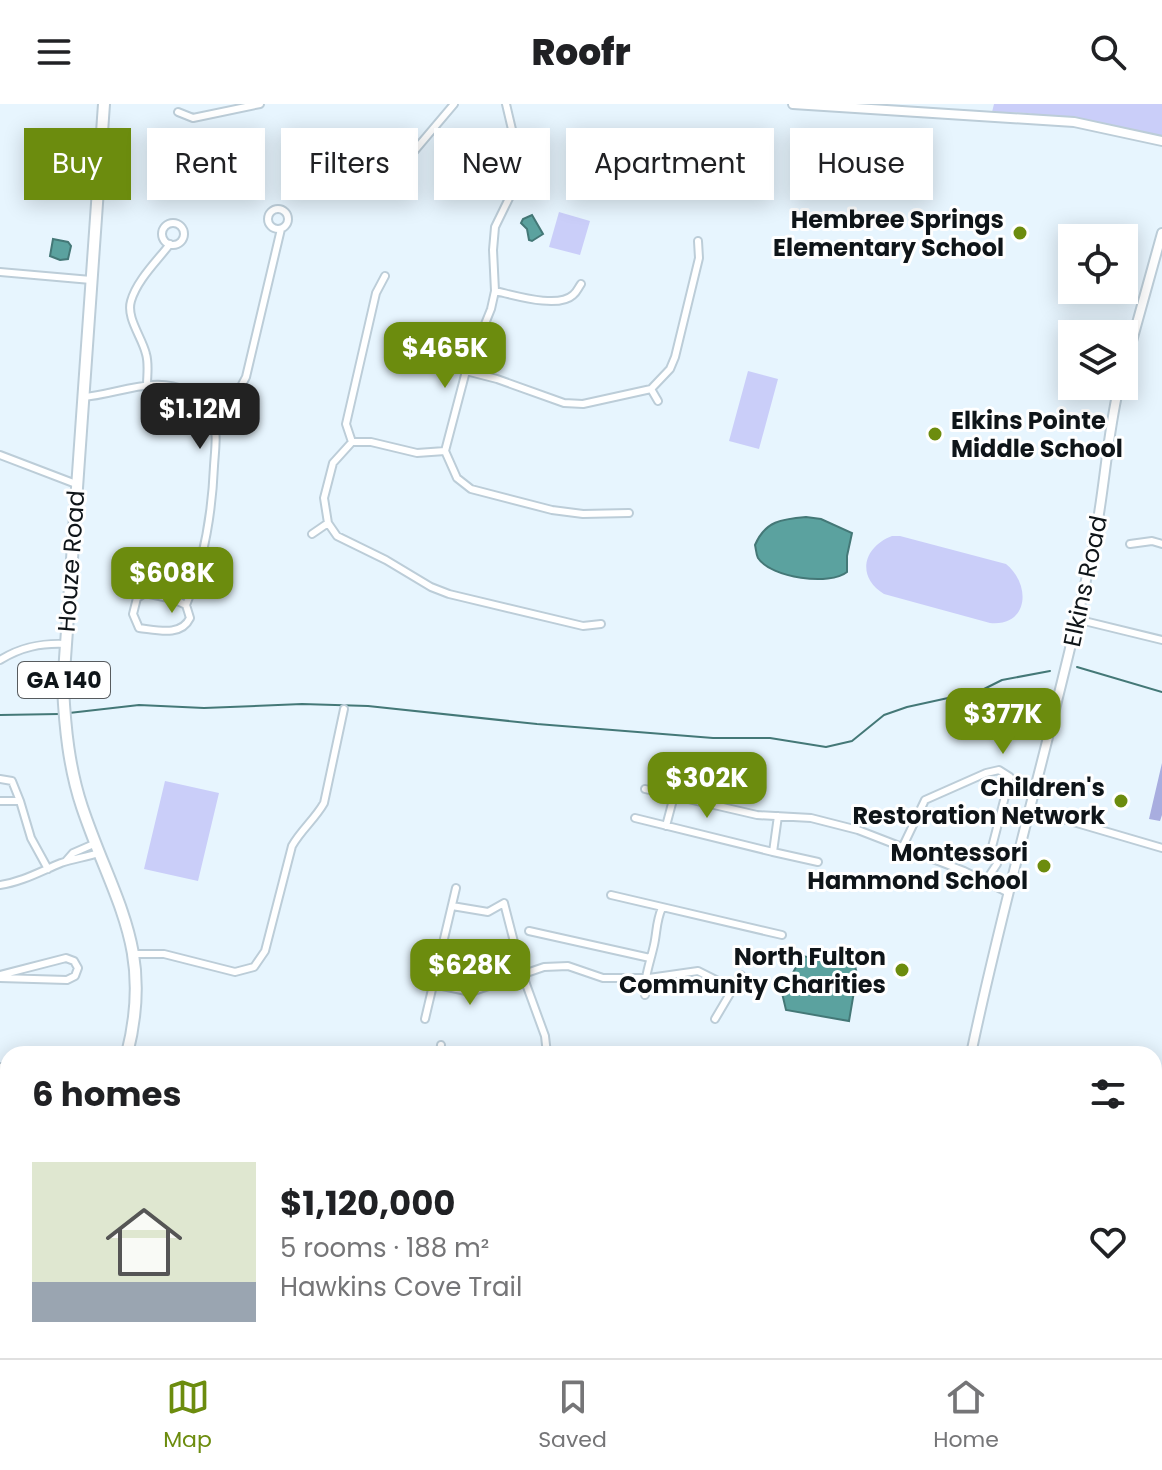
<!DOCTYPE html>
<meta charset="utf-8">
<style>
:root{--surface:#fff;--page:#f6f6f6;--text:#202124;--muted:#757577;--line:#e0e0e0;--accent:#6c8c0e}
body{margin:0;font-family:Poppins,sans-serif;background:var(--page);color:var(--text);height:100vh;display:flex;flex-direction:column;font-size:30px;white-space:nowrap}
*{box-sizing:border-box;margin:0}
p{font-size:26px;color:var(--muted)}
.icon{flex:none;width:44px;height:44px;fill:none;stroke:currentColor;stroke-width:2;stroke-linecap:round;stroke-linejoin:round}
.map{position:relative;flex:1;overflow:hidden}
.details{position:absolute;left:0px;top:942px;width:1162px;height:312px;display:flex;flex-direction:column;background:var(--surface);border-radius:24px 24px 0 0;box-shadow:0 4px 20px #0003}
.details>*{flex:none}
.banner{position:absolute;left:24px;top:24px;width:1114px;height:72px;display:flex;gap:16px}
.buttons{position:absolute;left:1058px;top:120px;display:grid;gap:16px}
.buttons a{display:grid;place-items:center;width:80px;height:80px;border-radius:0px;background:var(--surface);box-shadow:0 4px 20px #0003;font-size:40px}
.price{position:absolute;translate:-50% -68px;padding:0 18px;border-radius:16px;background:var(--accent);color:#fff;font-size:26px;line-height:52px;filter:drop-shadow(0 2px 4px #0008)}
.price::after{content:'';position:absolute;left:50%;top:48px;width:24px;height:18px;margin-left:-12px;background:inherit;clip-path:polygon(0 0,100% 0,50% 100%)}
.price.active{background:#222;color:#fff}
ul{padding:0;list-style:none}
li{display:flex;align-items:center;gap:24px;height:200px;padding:0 32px}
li+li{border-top:2px solid var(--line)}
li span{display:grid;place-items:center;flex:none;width:224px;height:160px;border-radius:0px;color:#555}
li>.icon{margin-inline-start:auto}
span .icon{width:96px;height:96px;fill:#fffc;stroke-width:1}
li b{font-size:34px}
h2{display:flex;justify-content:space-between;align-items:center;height:96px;padding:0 32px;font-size:34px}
.pill{padding:0 28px;border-radius:0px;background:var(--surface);box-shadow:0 4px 20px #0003;font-size:28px;line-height:72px}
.pill.active{background:var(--accent);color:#fff}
header{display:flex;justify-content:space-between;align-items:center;height:104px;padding:0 32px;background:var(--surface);font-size:36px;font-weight:800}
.tabs{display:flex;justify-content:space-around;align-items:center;height:112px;border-top:2px solid var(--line);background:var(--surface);font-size:22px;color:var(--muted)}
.tabs a{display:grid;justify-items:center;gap:4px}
.tabs .active{color:var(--accent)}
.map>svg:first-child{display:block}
</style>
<header><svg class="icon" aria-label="menu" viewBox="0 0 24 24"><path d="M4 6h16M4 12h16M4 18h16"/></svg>Roofr<svg class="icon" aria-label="search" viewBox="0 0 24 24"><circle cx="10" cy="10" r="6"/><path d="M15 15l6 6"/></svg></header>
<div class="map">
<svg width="1162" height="1254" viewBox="0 0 1162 1254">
<rect width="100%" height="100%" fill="#e7f5fe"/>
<path fill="#cacef9" d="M994,0H1162V33L1091,23L1028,9L992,8Z
M559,108L590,117L580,151L549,143Z
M748,267L778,275L759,345L729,337Z
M892,432H900L1006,460C1032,481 1028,523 990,519L884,490C856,473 863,443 892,432Z
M165,677L219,689L198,777L144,765Z"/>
<path fill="#a8addf" d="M1162,659V711L1160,717L1149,715Z
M1074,1246H1115L1123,1253L1162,1247V1254H1072Z"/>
<path fill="#5ba29f" stroke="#447877" stroke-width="2" d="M532,111L543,130L532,137L529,136L527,125L521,119L523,115Z
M53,135L68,138L71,142L68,155L60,156L50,152Z
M806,413L821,415L852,429L847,452V468C830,482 771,474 758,454C756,450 756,445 755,441C765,417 782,415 806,413Z
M802,852L855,862L857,870L849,917L786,906L782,889Z"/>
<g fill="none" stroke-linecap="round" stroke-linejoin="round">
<path stroke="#447877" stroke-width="2" d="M1077,563L1162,588
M69,609L139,601L204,604L302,600L368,602L537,620L713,634H770L826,643L852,637L884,611L907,603L980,587L1002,576L1050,567
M0,611L59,610"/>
<defs>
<path id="minor" d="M506,0L518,51L519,66L515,82L495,123L493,146L495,187L491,205L466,267L445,347L457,374L471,385L552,406L583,410L629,409
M178,8L193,14L260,0
M405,58L454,0
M268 115a10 10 0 1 1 20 0a10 10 0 1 1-20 0Z
M162 130a11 11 0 1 1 22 0a11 11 0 1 1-22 0Z
M0,168L91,176
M495,187C514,191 558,205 573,191C577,188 578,184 581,180
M466,267L497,275L564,299L583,300L651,285L670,265L675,253L699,154L698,137
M147,281C147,271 149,260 146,250C142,233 126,214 131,197C137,176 157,157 170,140
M651,285L658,297
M83,293C116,291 154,271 186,287C195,291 209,304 212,313C218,329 215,345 214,362C212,410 204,457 186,501
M212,309L238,288L246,273L281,125
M352,338L346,320L376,189L385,172
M445,347L417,349L371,338H352L333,359L324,394L328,419L337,432L386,456L431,483L449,490L583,522L601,520
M0,351L76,380
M312,430L328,419
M1130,440L1152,437L1162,440
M145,489L173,495L186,501L190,514C181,533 157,526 139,524L133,510L137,494Z
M1076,515L1162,536
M0,556C21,543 41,539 65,540
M0,675L12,677L20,697H0
M645,685L757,711L811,714L858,726L964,767L1007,788
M20,697L31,734L48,765
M1029,705L1162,744
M778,712L773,748L818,758
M635,714L773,748
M666,722L674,692
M903,742L925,696L986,669L999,666L1010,673L992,743L997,747V760L985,778
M66,757L73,749L96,739
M0,781C22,778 41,767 61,759C73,755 86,753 99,749
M611,791L782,831
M452,802L488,808L504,799L522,869L545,932L547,950
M529,827L650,854
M134,850H164L235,868L254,863L265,847L292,742C301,726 315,715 324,699L344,605
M0,871L66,854L74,857L78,864L75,872L67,876L0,874
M433,880L471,888L544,863L568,862L603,874H649L698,867L732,884
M645,891C644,873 650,859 654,841C657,828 656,817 662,804
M425,915L456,784
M715,915L741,871
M440,950L441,941
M481,950V948
M0,963L8,965
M0,1130L8,1128"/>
<path id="tertiary" d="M793,0L1074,18L1162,37
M1124,266L1162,129
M971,950C1006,782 1056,617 1092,449C1104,394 1106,337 1119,282
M742,1246L769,1254"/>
<path id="primary" d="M104,0L63,583C65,624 69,664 82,703C114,798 154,844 127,950
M59,1254L61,1246"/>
<path id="trunk" d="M1154,983L1162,980
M545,1254L554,1246"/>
</defs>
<use href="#minor" stroke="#bccdd8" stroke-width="10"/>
<use href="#tertiary" stroke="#bccdd8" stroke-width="12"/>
<use href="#primary" stroke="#bccdd8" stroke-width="14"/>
<use href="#trunk" stroke="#bccdd8" stroke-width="15"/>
<use href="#minor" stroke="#fff" stroke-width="6"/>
<use href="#tertiary" stroke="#fff" stroke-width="8"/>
<use href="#primary" stroke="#fff" stroke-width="10"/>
<use href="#trunk" stroke="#fff" stroke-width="11"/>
</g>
<g fill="#6c8c0e" stroke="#fff" stroke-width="3">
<circle cx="1020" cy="129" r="8"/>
<circle cx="935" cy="330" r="8"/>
<circle cx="1121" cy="697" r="8"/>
<circle cx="1044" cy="762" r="8"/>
<circle cx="902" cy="866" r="8"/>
</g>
<g text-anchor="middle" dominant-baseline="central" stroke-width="6" stroke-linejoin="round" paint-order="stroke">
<rect fill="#fff" stroke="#575b5e" stroke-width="2" x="18" y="558" width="92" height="36" rx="6"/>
<g font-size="22" font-weight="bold" fill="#0f1519">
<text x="64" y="576">GA 140</text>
</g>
<g font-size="24" font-weight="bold" fill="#0f1519" stroke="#fff" text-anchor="end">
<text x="1004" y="115">Hembree Springs<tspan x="1004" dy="28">Elementary School</tspan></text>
<text x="951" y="316" text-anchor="start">Elkins Pointe<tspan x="951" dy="28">Middle School</tspan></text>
<text x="1105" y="683">Children's<tspan x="1105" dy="28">Restoration Network</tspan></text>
<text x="1028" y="748">Montessori<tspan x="1028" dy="28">Hammond School</tspan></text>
<text x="886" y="852">North Fulton<tspan x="886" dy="28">Community Charities</tspan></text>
</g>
<g font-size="24" fill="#0f1519" stroke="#fff">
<text transform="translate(71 457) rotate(-86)">Houze Road</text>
<text transform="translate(1085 477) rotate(-78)">Elkins Road</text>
</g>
</g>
</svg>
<div class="buttons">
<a><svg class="icon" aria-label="locate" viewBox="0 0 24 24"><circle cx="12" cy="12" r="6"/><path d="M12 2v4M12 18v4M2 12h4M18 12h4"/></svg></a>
<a><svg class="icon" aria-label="layers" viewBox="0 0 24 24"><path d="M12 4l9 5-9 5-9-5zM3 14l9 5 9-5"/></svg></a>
</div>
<b class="price" style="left:445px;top:286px">$465K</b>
<b class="price active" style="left:200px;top:347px">$1.12M</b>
<b class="price" style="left:172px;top:511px">$608K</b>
<b class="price" style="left:1003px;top:652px">$377K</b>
<b class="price" style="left:707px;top:716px">$302K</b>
<b class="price" style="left:470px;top:903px">$628K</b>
<div class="banner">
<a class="pill active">Buy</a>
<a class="pill">Rent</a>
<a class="pill">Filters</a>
<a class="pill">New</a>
<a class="pill">Apartment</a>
<a class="pill">House</a>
</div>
<section class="details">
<h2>6 homes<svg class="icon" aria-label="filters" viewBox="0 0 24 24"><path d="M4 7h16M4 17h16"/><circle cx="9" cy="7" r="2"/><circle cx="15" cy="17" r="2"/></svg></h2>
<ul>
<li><span style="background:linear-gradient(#dfe7d0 75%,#9aa5b1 0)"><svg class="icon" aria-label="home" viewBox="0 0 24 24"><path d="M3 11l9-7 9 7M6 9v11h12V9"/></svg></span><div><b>$1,120,000</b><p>5 rooms · 188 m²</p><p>Hawkins Cove Trail</p></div><svg class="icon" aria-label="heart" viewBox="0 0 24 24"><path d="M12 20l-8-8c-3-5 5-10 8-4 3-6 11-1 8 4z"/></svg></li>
</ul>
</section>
</div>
<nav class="tabs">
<a class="active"><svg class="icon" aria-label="map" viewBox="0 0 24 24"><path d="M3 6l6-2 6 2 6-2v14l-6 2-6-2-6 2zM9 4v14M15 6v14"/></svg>Map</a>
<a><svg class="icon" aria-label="saved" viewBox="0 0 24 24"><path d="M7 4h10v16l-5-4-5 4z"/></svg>Saved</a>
<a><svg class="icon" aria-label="home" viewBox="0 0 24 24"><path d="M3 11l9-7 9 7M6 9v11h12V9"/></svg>Home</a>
</nav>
